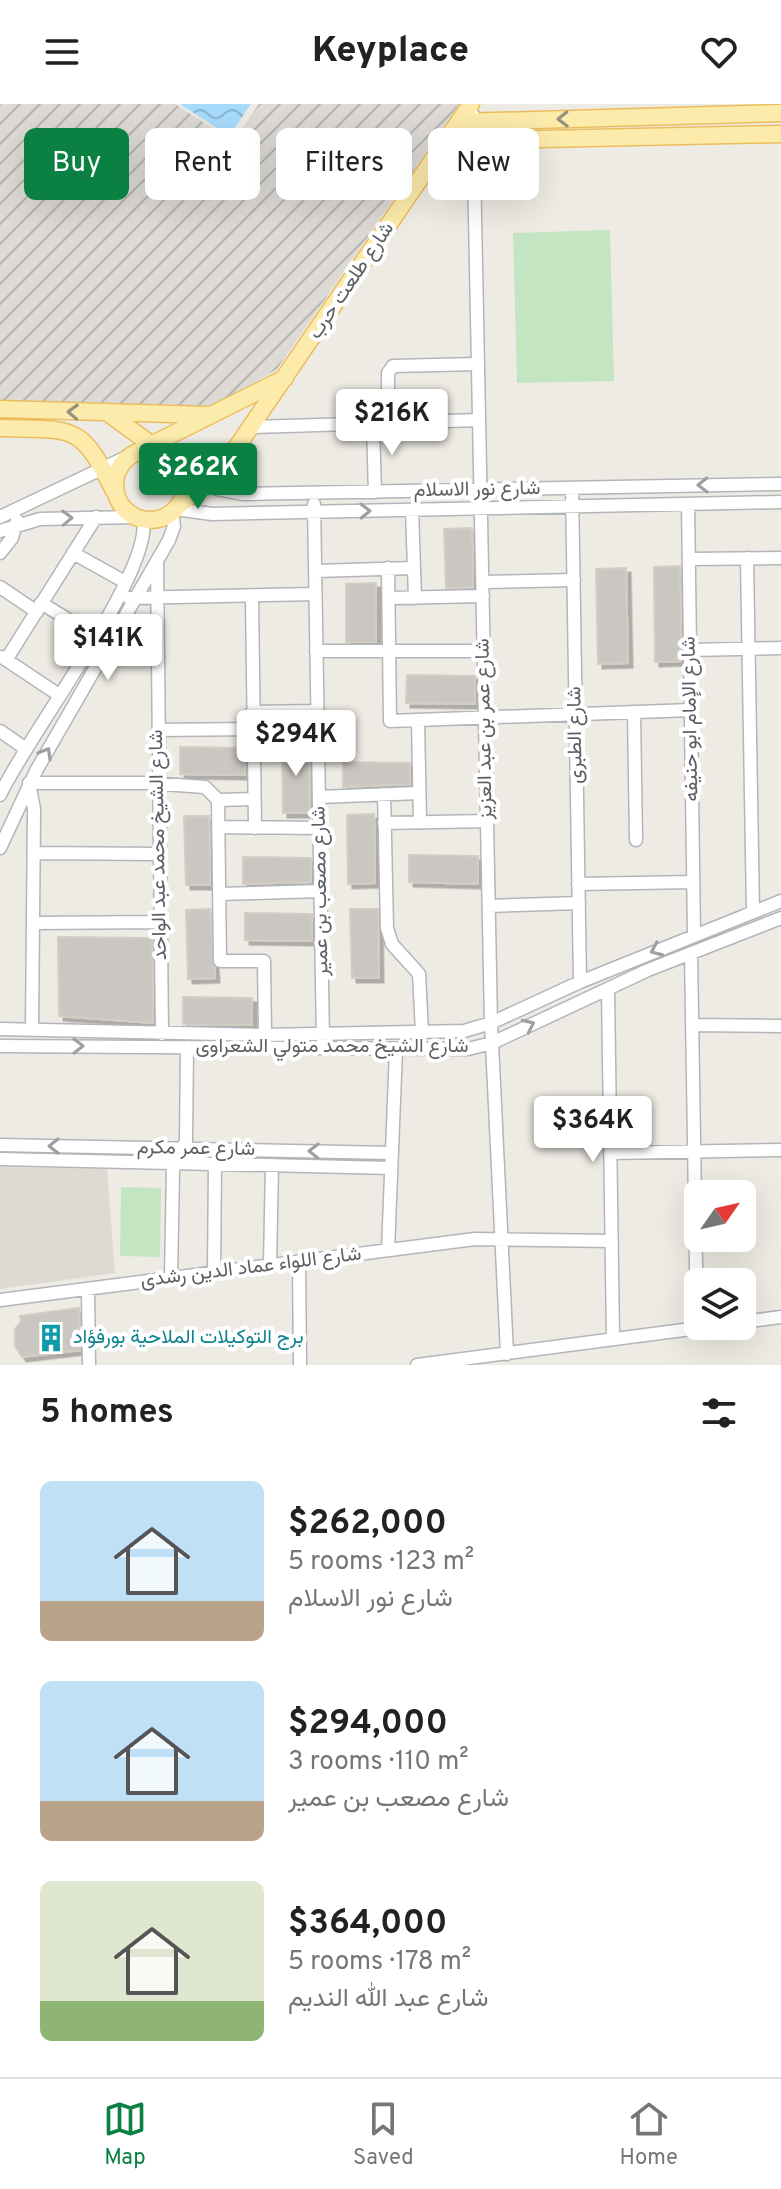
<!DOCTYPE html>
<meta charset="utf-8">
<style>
:root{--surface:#fff;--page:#f6f6f6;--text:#222;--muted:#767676;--line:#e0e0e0;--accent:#0b8043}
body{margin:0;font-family:Overpass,Vazirmatn,sans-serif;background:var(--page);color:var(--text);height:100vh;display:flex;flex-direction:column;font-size:30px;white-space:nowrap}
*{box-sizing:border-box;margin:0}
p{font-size:26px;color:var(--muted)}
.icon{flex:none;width:44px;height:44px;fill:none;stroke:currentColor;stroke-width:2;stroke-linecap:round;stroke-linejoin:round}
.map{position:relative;height:1261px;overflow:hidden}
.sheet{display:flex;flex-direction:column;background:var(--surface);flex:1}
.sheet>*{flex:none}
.hud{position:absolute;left:24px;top:24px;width:734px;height:72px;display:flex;gap:16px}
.needle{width:52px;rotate:56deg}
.tools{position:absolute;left:684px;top:1076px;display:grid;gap:16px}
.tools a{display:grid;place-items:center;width:72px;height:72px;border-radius:12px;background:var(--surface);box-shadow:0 8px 32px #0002;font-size:40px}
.price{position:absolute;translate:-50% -68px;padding:0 18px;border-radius:8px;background:#fff;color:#222;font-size:26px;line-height:52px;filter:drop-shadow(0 2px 4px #0008)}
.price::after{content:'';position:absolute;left:50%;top:48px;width:24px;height:18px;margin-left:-12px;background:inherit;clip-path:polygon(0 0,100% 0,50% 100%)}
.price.selected{background:var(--accent);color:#fff}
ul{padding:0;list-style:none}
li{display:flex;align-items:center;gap:24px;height:200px;padding:0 40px}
li span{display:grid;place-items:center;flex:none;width:224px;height:160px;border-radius:12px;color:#555}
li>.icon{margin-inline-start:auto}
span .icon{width:96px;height:96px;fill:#fffc;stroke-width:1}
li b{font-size:34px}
h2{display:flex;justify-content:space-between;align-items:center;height:96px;padding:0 40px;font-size:34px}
.chip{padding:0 28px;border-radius:12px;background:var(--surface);box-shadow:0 8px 32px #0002;font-size:28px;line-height:72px}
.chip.selected{background:var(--accent);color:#fff}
header{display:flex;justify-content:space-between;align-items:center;height:104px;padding:0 40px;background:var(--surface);font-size:36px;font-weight:800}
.tab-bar{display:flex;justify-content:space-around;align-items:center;height:112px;border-top:2px solid var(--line);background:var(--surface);font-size:22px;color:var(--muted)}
.tab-bar a{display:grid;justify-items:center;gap:4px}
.tab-bar .selected{color:var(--accent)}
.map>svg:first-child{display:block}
</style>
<header><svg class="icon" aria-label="menu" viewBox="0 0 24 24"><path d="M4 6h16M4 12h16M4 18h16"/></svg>Keyplace<svg class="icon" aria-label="heart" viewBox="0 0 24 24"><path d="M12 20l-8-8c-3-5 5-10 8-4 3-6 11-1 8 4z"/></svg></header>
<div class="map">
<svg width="781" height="1261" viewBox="0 0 781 1261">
<defs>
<pattern id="industrial-furrows" width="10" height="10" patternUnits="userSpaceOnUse" patternTransform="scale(2)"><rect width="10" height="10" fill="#dddad6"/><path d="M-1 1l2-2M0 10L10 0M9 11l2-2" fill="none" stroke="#b6b4b1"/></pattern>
<pattern id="water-waves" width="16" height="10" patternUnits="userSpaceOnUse" patternTransform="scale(2)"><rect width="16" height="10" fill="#a7dbfc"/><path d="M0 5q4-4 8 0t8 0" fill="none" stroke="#8bb5d0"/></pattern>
<filter id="shadow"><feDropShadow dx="4.5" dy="4.5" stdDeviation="0" flood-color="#0004"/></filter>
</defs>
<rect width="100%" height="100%" fill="#eeebe4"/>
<path fill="url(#industrial-furrows)" d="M0,0H175L233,37L259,0H459L277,265L207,307L0,297Z"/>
<path fill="#dedad2" d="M0,1063L107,1065L115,1169L0,1185Z"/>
<path fill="#c3e5c2" d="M610,126L614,277L517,279L513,129Z
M121,1083L161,1084L160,1153L120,1152Z"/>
<path fill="url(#water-waves)" d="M180,0H251L229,32Z"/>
<path fill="#cac6c1" stroke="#d3cdc3" stroke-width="2" filter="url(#shadow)" d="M472,424L473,483L446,484L444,425Z
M680,462L681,557L655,558L654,463Z
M626,464L628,559L598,560L596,465Z
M376,479V538H346V480Z
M407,571L475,572V600L406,599Z
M309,639L310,709H283L282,640Z
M180,643L245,644V671L180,670Z
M343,658L410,659V680L343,683Z
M374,710L375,779L348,780L347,711Z
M184,712H209L210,781H186Z
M409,751L478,752V780L409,778Z
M243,753L311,754V778L243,780Z
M210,805L215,874L188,875L186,806Z
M350,805H378L379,874H352Z
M245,809L312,810V837L245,836Z
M58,833L152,834L153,919L59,912Z
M183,893L252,894V921L183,920Z
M79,1204L80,1246L22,1253L15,1242V1225L21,1218L20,1212Z"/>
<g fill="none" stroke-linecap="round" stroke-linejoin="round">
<defs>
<path id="minor" d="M473,11L491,919L507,1250
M388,319V269L393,262L478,260
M373,320L375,388
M251,323L479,316
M180,362L217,385L243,390L781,380
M572,384L580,878
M314,400L323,938
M688,400L694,831
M175,405L212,410L781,398
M412,406L415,494
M0,413L133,350
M0,427L40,415L135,413
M0,449L12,434L17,416
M73,449L125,478
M747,454L753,808
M689,455L781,454
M157,457L162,930
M388,464L390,617L691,606
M315,467L414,464
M483,478L574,476
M0,483L37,508
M252,492L255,724
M129,494L315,490
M389,494L483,492
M41,499L95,532
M690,546L781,544
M316,547H484
M2,553L59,591
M6,556L96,413
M252,608L317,607
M634,608L636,736
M418,616L420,718
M158,626L253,625
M0,627L26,645
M384,690L387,824L392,840L419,870L422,928
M0,691C26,634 154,467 143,415
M319,693L419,689
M218,696L220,857H264L265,931
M384,719L487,717
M218,723L319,724
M0,744L36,667L169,436L174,422L172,408
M34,749L159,750
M578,780L693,778
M219,790L321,787
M489,802L579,799
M34,819L160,818
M691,849L697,1224
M608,885L613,1235
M692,921L781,922
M0,925L265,931L464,927L491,919L580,878L781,797
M32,925L34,705L29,679H149L205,683L218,696L254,695
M0,942L468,945L492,939L648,866L781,814
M0,1041L392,1049
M610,1049L781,1046
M0,1055L391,1064
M388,1146L396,946
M299,1157L300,1261
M270,1161L272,1061
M214,1169L215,1060
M171,1174L173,1065L186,1037L187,943
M88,1185L89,1261
M0,1196L475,1135L612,1137
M742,1218L781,1213
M417,1261L714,1222"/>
<path id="major" d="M459,18L781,9
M447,37L781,30
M0,305L207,311
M108,309L156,344
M0,324C74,326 80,318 114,387
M141,346L285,274
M115 381a35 35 0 1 1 70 0a35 35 0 1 1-70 0Z
M179,401L217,372L471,0"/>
</defs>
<use href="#minor" stroke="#b2b5b9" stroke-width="15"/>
<use href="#major" stroke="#ecbd5f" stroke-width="19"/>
<use href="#minor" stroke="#fff" stroke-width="12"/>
<use href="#major" stroke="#fcebab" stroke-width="16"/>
</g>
<defs><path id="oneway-chevron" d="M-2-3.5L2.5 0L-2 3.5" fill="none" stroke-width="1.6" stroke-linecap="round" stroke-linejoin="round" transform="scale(2)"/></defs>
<g stroke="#94917d">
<use href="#oneway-chevron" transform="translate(563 15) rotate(179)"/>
<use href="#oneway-chevron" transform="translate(73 308) rotate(-178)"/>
</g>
<g stroke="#9da0a2">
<use href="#oneway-chevron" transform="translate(703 381) rotate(179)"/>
<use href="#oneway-chevron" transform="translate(365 407) rotate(-1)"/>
<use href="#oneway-chevron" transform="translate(67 414) rotate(-2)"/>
<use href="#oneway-chevron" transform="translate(46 649) rotate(-60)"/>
<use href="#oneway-chevron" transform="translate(656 846) rotate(157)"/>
<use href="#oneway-chevron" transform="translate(529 921) rotate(-25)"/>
<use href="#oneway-chevron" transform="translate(78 942)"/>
<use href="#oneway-chevron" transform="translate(54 1042) rotate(-179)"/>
<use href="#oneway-chevron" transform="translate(314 1047) rotate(-179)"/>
</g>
<defs>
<symbol id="building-bare" viewBox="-9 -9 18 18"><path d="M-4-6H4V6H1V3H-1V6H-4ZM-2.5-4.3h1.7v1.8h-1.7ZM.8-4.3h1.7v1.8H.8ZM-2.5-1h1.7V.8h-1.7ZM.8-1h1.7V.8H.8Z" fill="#0f9aa8" stroke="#fff" stroke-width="2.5" paint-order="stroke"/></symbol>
</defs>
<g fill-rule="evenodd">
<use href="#building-bare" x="31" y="1214" width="40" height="40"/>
</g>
<g text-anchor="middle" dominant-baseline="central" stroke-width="8" stroke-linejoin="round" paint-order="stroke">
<g font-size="20" fill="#5c6064" stroke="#fff">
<text transform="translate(352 177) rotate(-56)">شارع طلعت حرب</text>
<text transform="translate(477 386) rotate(-1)">شارع نور الاسلام</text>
<text transform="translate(691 615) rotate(-91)">شارع الإمام ابو حنيفه</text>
<text transform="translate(485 625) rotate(-91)">شارع عمر بن عبد العزيز</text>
<text transform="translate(576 631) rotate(-91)">شارع الطبرى</text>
<text transform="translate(159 741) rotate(-91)">شارع الشيخ محمد عبد الواحد</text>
<text transform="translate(321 787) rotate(-91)">شارع مصعب بن عمير</text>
<text x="332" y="943">شارع الشيخ محمد متولي الشعراوى</text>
<text transform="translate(196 1045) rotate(1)">شارع عمر مكرم</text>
<text transform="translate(251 1164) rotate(-7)">شارع اللواء عماد الدين رشدى</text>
</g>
<g font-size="20" fill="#0d838f" stroke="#fff" text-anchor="start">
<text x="73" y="1234">برج التوكيلات الملاحية بورفؤاد</text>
</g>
</g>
</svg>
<div class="tools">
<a><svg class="needle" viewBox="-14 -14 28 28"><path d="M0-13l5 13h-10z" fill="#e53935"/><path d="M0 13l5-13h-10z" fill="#767676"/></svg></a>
<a><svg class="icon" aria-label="layers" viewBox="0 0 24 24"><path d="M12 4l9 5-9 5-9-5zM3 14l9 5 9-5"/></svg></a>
</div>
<b class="price" style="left:392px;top:353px">$216K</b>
<b class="price selected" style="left:198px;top:407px">$262K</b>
<b class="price" style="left:108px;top:578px">$141K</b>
<b class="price" style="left:296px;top:674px">$294K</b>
<b class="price" style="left:593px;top:1060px">$364K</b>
<div class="hud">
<a class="chip selected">Buy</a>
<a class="chip">Rent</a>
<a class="chip">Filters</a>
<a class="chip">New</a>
</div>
</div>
<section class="sheet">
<h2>5 homes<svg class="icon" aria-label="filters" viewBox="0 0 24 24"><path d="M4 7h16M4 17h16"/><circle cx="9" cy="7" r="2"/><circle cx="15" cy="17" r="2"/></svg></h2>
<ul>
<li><span style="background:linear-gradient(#bfe0f5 75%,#b9a48a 0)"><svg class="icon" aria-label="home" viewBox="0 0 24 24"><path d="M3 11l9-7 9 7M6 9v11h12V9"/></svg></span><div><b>$262,000</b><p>5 rooms · 123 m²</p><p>شارع نور الاسلام</p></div></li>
<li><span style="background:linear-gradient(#bfe0f5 75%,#b9a48a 0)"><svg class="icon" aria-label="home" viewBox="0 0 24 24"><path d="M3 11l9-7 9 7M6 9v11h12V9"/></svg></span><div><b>$294,000</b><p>3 rooms · 110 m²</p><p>شارع مصعب بن عمير</p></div></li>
<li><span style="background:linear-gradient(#dfe7d0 75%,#8fb573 0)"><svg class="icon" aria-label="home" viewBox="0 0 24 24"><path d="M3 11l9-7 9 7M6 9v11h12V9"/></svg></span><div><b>$364,000</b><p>5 rooms · 178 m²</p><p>شارع عبد الله النديم</p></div></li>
</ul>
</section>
<nav class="tab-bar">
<a class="selected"><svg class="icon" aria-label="map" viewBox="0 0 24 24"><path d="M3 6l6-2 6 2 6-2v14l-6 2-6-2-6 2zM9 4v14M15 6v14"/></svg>Map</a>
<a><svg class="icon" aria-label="saved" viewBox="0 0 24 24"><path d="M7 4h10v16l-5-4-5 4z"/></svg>Saved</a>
<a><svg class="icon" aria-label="home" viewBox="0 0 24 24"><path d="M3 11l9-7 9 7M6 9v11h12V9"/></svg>Home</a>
</nav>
